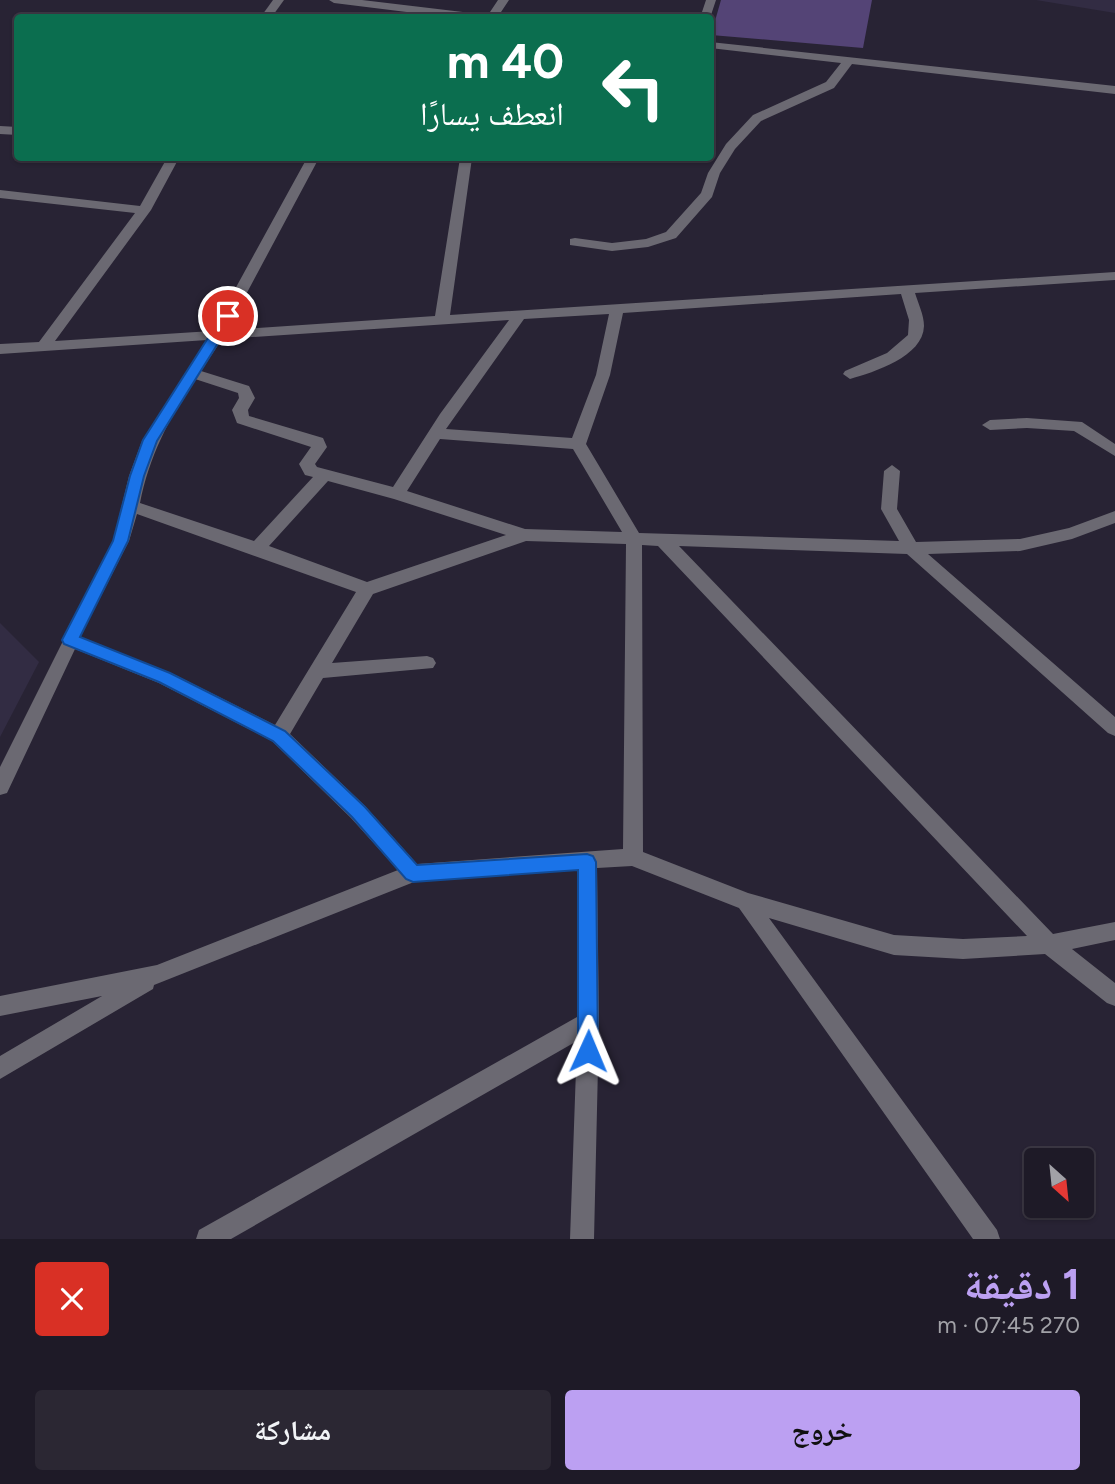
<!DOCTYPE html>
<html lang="ar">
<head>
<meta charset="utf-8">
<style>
  :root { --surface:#1e1a27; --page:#2b2733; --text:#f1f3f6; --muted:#a1a1a7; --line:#3c3844; --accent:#bca0f2 }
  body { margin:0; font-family:Figtree,"Noto Naskh Arabic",sans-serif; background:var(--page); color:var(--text); direction:rtl; height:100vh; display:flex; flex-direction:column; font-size:26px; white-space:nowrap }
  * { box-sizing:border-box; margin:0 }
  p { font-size:23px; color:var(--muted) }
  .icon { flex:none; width:38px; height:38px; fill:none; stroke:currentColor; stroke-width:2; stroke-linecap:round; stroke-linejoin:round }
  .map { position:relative; height:1239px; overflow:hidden; direction:ltr }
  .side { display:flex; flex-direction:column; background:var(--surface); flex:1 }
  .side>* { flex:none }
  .banner { position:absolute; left:14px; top:14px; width:700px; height:147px; border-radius:7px; box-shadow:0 2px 5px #0004,0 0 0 2px var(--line); direction:rtl; background:#0b6e4f; color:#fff; overflow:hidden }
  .needle { width:46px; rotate:153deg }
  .controls { position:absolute; left:1024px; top:1148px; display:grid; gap:14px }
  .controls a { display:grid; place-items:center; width:70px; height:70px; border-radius:7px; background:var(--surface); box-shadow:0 2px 5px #0004,0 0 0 2px var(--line); font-size:35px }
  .pin { position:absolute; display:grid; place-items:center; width:60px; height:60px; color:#fff; margin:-30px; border:4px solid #fff; border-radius:50%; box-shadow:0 2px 7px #0007 }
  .me { position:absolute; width:77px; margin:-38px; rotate:1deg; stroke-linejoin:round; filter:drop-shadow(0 0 5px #0008) }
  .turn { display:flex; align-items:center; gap:24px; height:147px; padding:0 35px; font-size:32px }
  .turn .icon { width:91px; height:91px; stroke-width:2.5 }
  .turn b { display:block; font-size:49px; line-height:60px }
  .round { display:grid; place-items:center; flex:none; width:74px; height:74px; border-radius:7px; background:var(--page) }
  .summary { display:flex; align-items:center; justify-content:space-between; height:119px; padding:0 35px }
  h1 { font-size:42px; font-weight:700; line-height:52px; color:var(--accent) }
  .primary-button { display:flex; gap:14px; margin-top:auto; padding:14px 35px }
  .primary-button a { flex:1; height:80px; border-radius:7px; background:var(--accent); color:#111; font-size:28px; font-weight:700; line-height:80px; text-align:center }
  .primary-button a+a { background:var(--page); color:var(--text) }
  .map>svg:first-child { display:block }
  .built { fill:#322c43 }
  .green { fill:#544476 }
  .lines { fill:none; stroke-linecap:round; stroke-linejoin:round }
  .minor { fill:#6b6972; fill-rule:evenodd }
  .route { fill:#1a73e8; stroke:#114b97; stroke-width:2 }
</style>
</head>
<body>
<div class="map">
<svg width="1115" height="1239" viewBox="0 0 1115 1239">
  <rect width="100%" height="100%" fill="#282334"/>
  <g class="built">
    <path d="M1036 0H1115V13Z"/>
    <path d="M0 623 39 662 0 737Z"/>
  </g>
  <path class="green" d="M721 0H872L863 48 711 35Z"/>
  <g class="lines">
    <g class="minor">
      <path d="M273 0H284L271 18H260Z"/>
      <path d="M329 0H362L488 15 498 0H509L497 18H455L334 3Z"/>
      <path d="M706 0H716L710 18H700Z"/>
      <path d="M710 42 1115 86V94L852 64 834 88 761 121 735 149 720 173 712 197 676 238 648 247 612 251 570 245V239L575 238 612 243 646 239 666 232 701 193 708 173 726 144 753 115 826 82 841 63 710 48Z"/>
      <path d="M0 126 18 127V135L0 134Z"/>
      <path d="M167 158H179L151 210 55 341 212 331 307 158H319L227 330 435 316 460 158H472L450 315 1115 272V280L915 293C918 303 924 315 924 326 923 357 874 372 850 379L843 374 845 371 887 353 908 335 909 320 901 294 623 313 610 375 586 444 639 533 899 541 881 509 884 471 892 465 900 471 897 509 916 542 1020 539 1069 528 1115 511V523L1072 539 1020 551 928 554 1115 717V736L1108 733 907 554 679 546 1053 934 1115 922V940L1072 949 1115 983V1006L1107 1003 1045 954 963 959 894 955 769 918 997 1230 1000 1239H973L739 908 632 866 597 868 599 1023 594 1239H570L577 1041 231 1239H196L199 1230 577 1017V870L414 882 154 985 153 989 0 1079V1056L102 996 0 1016V996L157 965 398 870 351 818 272 741 159 683 75 649 7 793 0 795V767L113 541 129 476 142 441 207 340 0 354V344L39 342 135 213 0 198V190L140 206ZM609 314 596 375 572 438 446 429 524 319ZM509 320 440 414 393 487 317 467 315 464 327 447 323 438 249 416 248 410 255 398 249 386 201 371 222 339ZM195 379 238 393 239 398 232 410 237 423 311 447 299 464 305 475 313 477 254 541 140 503C149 457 169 418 195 379ZM440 439 573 449 622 532 525 529 407 491ZM328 481 394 499 506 535 367 582 269 546ZM137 514 356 592 275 725 171 673 80 637 129 541ZM526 541 626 544 623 849 417 864 365 806 290 734 323 678 433 668 436 663 433 658 427 656 332 663 373 594ZM642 545 658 546 1027 936 963 939 894 935 748 893 643 852Z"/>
      <path d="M1027 418 1082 422 1115 444V456L1074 431 1027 428 990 430 982 425 990 420Z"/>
    </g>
  </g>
  <path class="route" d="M228 312 235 316 157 441 144 476 128 541 80 637 170 673 285 731 365 807 417 865 587 854 593 856 596 862 598 1051 595 1057 588 1060 581 1057 578 1051V870L413 882 406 879 352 817 273 741 159 682 64 644 62 640 113 541 130 476 143 440 222 316Z"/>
</svg>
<div class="controls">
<a><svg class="needle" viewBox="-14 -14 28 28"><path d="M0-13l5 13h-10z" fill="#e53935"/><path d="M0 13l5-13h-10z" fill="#a1a1a7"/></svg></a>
</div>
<div class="pin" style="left:228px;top:316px;background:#d93025"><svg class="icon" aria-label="arrive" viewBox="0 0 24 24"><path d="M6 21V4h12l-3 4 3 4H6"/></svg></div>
<svg class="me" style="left:588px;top:1051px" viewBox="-20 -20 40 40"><path d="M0-17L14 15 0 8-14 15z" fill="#1a73e8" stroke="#fff" stroke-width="4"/></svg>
<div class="banner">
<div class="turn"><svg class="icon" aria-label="left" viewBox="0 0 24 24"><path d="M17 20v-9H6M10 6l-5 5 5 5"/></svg><div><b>40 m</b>انعطف يسارًا</div></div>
</div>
</div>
<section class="side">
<div class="summary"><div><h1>1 دقيقة</h1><p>270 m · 07:45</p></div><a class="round" style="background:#d93025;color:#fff"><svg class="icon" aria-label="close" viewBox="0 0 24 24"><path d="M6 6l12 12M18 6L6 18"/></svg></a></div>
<div class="primary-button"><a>خروج</a><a>مشاركة</a></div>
</section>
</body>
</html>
